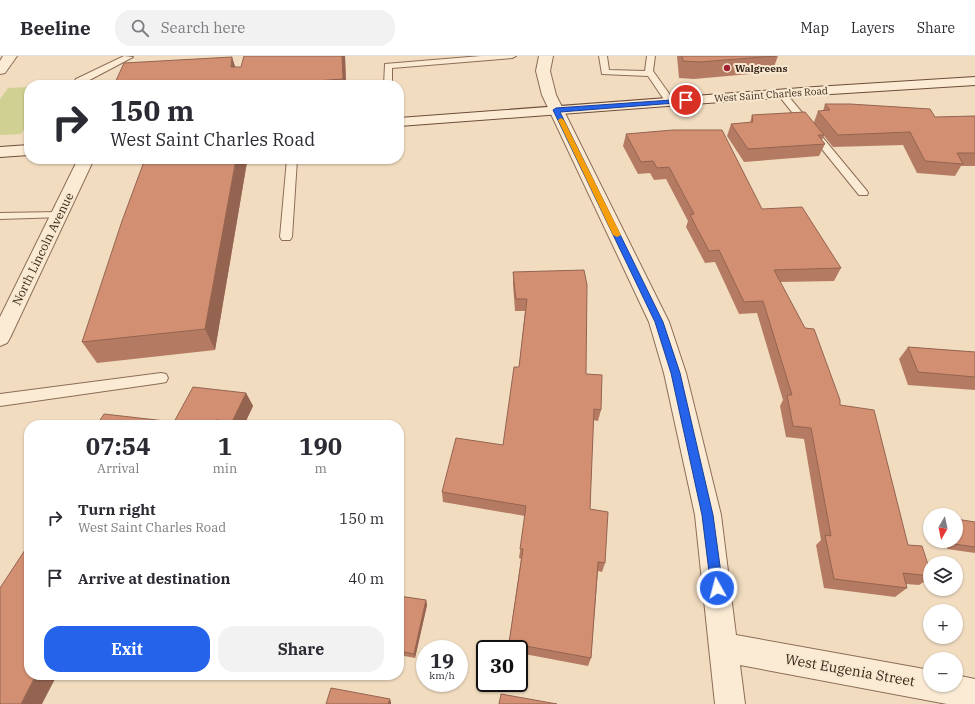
<!DOCTYPE html>
<html lang="en">
<head>
<meta charset="utf-8">
<style>
  :root { --surface:#fff; --page:#f2f2f3; --text:#2b2b33; --muted:#7c7c81; --line:#e1e1e2; --accent:#2563eb }
  body { margin:0; font-family:"IBM Plex Serif",serif; background:var(--page); color:var(--text); height:100vh; display:flex; flex-direction:column; font-size:15px; white-space:nowrap }
  * { box-sizing:border-box; margin:0 }
  p { font-size:13px; color:var(--muted) }
  .icon { flex:none; width:22px; height:22px; fill:none; stroke:currentColor; stroke-width:2; stroke-linecap:round; stroke-linejoin:round }
  .map { position:relative; flex:1; overflow:hidden }
  .sheet { position:absolute; left:24px; top:364px; width:380px; height:260px; display:flex; flex-direction:column; background:var(--surface); border-radius:16px; box-shadow:0 1px 3px #0004 }
  .sheet>* { flex:none }
  .hud { position:absolute; left:24px; top:24px; width:380px; height:84px; border-radius:16px; box-shadow:0 1px 3px #0004; background:#fff; color:var(--text); overflow:hidden }
  .needle { width:26px; rotate:189deg }
  .fabs { position:absolute; left:923px; top:452px; display:grid; gap:8px }
  .fabs a { display:grid; place-items:center; width:40px; height:40px; border-radius:50%; background:var(--surface); box-shadow:0 1px 3px #0004; font-size:20px }
  .speed { position:absolute; left:416px; top:584px; display:flex; gap:8px; font-size:20px; font-weight:700; text-align:center }
  .speed>* { display:grid; place-content:center; width:52px; height:52px; border-radius:50%; background:var(--surface); box-shadow:0 1px 3px #0004; line-height:1 }
  .speed small { font-size:10px; font-weight:400 }
  .speed .limit { border:2px solid #111; border-radius:6px; background:#fff; color:#111 }
  .pin { position:absolute; display:grid; place-items:center; width:34px; height:34px; color:#fff; margin:-17px; border:2px solid #fff; border-radius:50%; box-shadow:0 1px 4px #0007 }
  .me { position:absolute; width:44px; margin:-22px; rotate:353deg; stroke-linejoin:round; filter:drop-shadow(0 0 3px #0008) }
  .turn { display:flex; align-items:center; gap:14px; height:84px; padding:0 20px; font-size:18px }
  .turn .icon { width:52px; height:52px; stroke-width:2.5 }
  .turn b { display:block; font-size:28px; line-height:34px }
  .eta { display:flex; justify-content:space-evenly; align-items:center; height:68px; text-align:center }
  .eta b { font-size:24px; font-weight:800; line-height:28px }
  .primary-button { display:flex; gap:8px; margin-top:auto; padding:8px 20px }
  .primary-button a { flex:1; height:46px; border-radius:16px; background:var(--accent); color:#fff; font-size:16px; font-weight:800; line-height:46px; text-align:center }
  .primary-button a+a { background:var(--page); color:var(--text) }
  ul { padding:0; list-style:none }
  li { display:flex; align-items:center; gap:12px; height:60px; padding:0 20px }
  li div { flex:1 }
  li b { display:block; font-size:15px }
  li em { font-style:normal }
  header { display:flex; align-items:center; gap:24px; box-sizing:border-box; height:56px; padding:0 20px; background:var(--surface); border-bottom:1px solid var(--line) }
  header strong { font-size:19px }
  nav { display:flex; gap:22px; margin-inline-start:auto; font-size:14px }
  .search { width:280px; height:36px; background:var(--page); display:flex; align-items:center; gap:10px; box-sizing:border-box; padding:0 14px; border-radius:16px; color:var(--muted); font-size:15px }
  .map>svg:first-child { display:block }
  .green { fill:#d0d093 }
  .lines { fill:none; stroke-linecap:round; stroke-linejoin:round }
  .service-casing { stroke:#8c6c56; stroke-width:2 }
  .minor-casing { stroke:#8c6c56; stroke-width:2 }
  .secondary-casing { stroke:#6e4d39; stroke-width:2 }
  .service { fill:#fbebd4; fill-rule:evenodd }
  .minor { fill:#fbebd4; fill-rule:evenodd }
  .secondary { fill:#fbebd4; fill-rule:evenodd }
  .wall { fill:#b57b62 }
  .shaded-wall { fill:#946450 }
  .building { fill:#d38f72; stroke:#946450 }
  .route { fill:#2563eb; stroke:#184099 }
  .slow { fill:#f59e0b }
  .poi-dot { fill:#a02132; stroke:#f8e8d0; stroke-width:1.5 }
  .labels { text-anchor:middle; stroke-width:4; stroke-linejoin:round; paint-order:stroke }
  .far-poi-label { font-size:10px; font-weight:bold; fill:#3a271c; stroke:#f8e8d0; text-anchor:start }
  .far-street-label { font-size:10px; fill:#3a271c; stroke:#f8e8d0 }
  .street-label { font-size:12px; fill:#3a271c; stroke:#f8e8d0 }
  .near-street-label { font-size:14px; fill:#3a271c; stroke:#f8e8d0 }
</style>
</head>
<body>
<header>
<strong>Beeline</strong>
<div class="search"><svg class="icon" aria-label="search" viewBox="0 0 24 24"><circle cx="10" cy="10" r="6"/><path d="M15 15l6 6"/></svg>Search here</div>
<nav><a>Map</a><a>Layers</a><a>Share</a></nav>
</header>
<div class="map">
<svg width="975" height="648" viewBox="0 0 975 648">
  <rect width="100%" height="100%" fill="#f1dcc0"/>
  <path class="green" d="M29 31V65L21 78 0 79V43L8 32Z"/>
  <g class="lines">
    <g class="service-casing">
      <g id="service">
        <path d="M124 0 133 1 80 29H72L76 23Z"/>
        <path d="M481 0H516L512 2 392 12V29H384L385 8Z"/>
        <path d="M599 0H607L609 14 645 15 647 0H655L653 15 675 46 670 49 667 48 648 20 602 18Z"/>
        <path d="M782 35 785 36 867 135 868 137 867 139H859L779 40 778 38Z"/>
        <path d="M287 103H297L292 181 290 184H282L280 181Z"/>
        <path d="M59 156 63 157 65 159 63 161 0 163V157Z"/>
        <path d="M161 317 166 318 168 322 166 326 161 327 0 350V338Z"/>
      </g>
    </g>
    <g class="minor-casing">
      <g id="minor">
        <path d="M3 0H17L5 17 0 18V5Z"/>
        <path d="M539 0H553L550 15 556 39 669 266 686 317 721 459 736 579 930 614V629H956V619L975 623V648H947L740 609 745 648H715L695 459 664 317 649 266 542 39 536 15Z"/>
        <path d="M78 103H94L10 282 7 287 0 290V261Z"/>
      </g>
    </g>
    <g class="secondary-casing">
      <g id="secondary">
        <path d="M975 21V29L815 39 399 70V62L815 31Z"/>
        <path d="M29 89V99L0 101V91Z"/>
      </g>
    </g>
    <use href="#service" class="service"/>
    <use href="#minor" class="minor"/>
    <use href="#secondary" class="secondary"/>
  </g>
  <g class="wall">
    <path d="M244 0H345L346 29H114L235 11H241Z"/>
    <path d="M677 0H778L772 16 694 23 679 22Z"/>
    <path d="M825 48 935 61 975 60V110H961L955 120 917 117 903 89 833 91 824 80 822 84 825 88 819 100 744 106 727 80 731 68 750 67 752 59 814 66 818 55H823Z"/>
    <path d="M626 78 762 153 841 212 834 225 780 226 908 489 930 515V522L919 529 906 528 907 532 895 541 824 532 816 489 821 484 804 383 786 381 780 350 783 344 757 257 739 258 715 206 705 207 686 171 688 165 666 123 654 124 650 117 638 118 623 90Z"/>
    <path d="M247 106 215 294 97 307 82 286Z"/>
    <path d="M513 216 586 318 601 354 598 365 593 364 590 453 605 507 602 516 598 515 591 602 588 610 519 597V593H508L521 503 519 502 525 460 443 446 442 436 503 389 519 311 525 255H515L513 229Z"/>
    <path d="M908 291 975 296V334L908 329 899 303Z"/>
    <path d="M246 337 253 350 244 369H97L174 366Z"/>
    <path d="M975 466V497L947 493 945 485H956Z"/>
    <path d="M399 540 426 544 427 549 415 602 399 599Z"/>
  </g>
  <g class="shaded-wall">
    <path d="M342 0H345L346 29H344L343 23Z"/>
    <path d="M232 1 238 19 231 11Z"/>
    <path d="M236 103H246L247 106 215 294 205 273Z"/>
    <path d="M246 337 253 350 244 369H234L232 366Z"/>
    <path d="M216 364 219 369H214Z"/>
    <path d="M426 544 427 549 415 602 414 598Z"/>
    <path d="M36 619H54L53 622 55 623 42 648H21Z"/>
    <path d="M390 643 391 646V648H388Z"/>
  </g>
  <g class="building">
    <path d="M244 0H342L343 23 260 29H114L124 7 232 1 231 11H241Z"/>
    <path d="M682 0H776L699 6 683 5Z"/>
    <path d="M825 48H850L930 53 935 61 975 60V97H957L963 108 925 105 910 76 838 79 818 55 830 54Z"/>
    <path d="M805 56 824 79H818L825 88 748 93 731 68 753 66 752 59Z"/>
    <path d="M673 74H722L762 153 802 151 841 212 774 214 805 272 814 273 840 344V349L874 354 908 489 922 490 930 515V520L903 517 907 532 834 523 825 479 831 480 811 372 793 370 787 339H792L763 245 744 246 719 194 709 195 690 159 694 158 669 111 657 112 653 105 641 106 626 78Z"/>
    <path d="M145 103H236L205 273 82 286 122 165Z"/>
    <path d="M584 214 587 229 586 318 602 319 601 354 594 353 590 453 608 456 605 507 598 506 591 602 509 587 523 493H520L526 450 442 436 456 382 503 389 514 311H519L527 243H516L513 216Z"/>
    <path d="M908 291 975 296V321L918 316Z"/>
    <path d="M193 331 246 337 232 366 216 364 214 369H97L104 358 174 366Z"/>
    <path d="M956 463 975 466V491L954 488 953 485H956Z"/>
    <path d="M29 488V619H36L21 648H0V532Z"/>
    <path d="M399 540 426 544 414 598 399 595Z"/>
    <path d="M331 632 390 643 388 648H326Z"/>
    <path d="M501 638 557 648H499Z"/>
  </g>
  <path class="route" d="M686 43 689 44 688 46 560 56 663 266 680 317 713 459 723 532 721 536 717 538 713 536 711 532 702 459 671 317 655 266 553 54 556 52Z"/>
  <path class="slow" d="M561 62 564 64 621 179 617 181 613 179 558 64Z"/>
  <circle class="poi-dot" cx="727" cy="12" r="4"/>
  <g class="labels">
    <g class="far-poi-label">
      <text x="735" y="16">Walgreens</text>
    </g>
    <g class="far-street-label">
      <text transform="translate(771 38) rotate(-4)" y="4">West Saint Charles Road</text>
    </g>
    <g class="street-label">
      <text transform="translate(43 193) rotate(-64)" y="4">North Lincoln Avenue</text>
    </g>
    <g class="near-street-label">
      <text transform="translate(850 614) rotate(10)" y="5">West Eugenia Street</text>
    </g>
  </g>
</svg>
<div class="fabs">
<a><svg class="needle" viewBox="-14 -14 28 28"><path d="M0-13l5 13h-10z" fill="#e53935"/><path d="M0 13l5-13h-10z" fill="#7c7c81"/></svg></a>
<a><svg class="icon" aria-label="layers" viewBox="0 0 24 24"><path d="M12 4l9 5-9 5-9-5zM3 14l9 5 9-5"/></svg></a>
<a>+</a>
<a>−</a>
</div>
<div class="speed"><div>19<small>km/h</small></div><div class="limit">30</div></div>
<div class="pin" style="left:686px;top:44px;background:#d93025"><svg class="icon" aria-label="arrive" viewBox="0 0 24 24"><path d="M6 21V4h12l-3 4 3 4H6"/></svg></div>
<svg class="me" style="left:717px;top:532px" viewBox="-20 -20 40 40"><circle r="17" fill="#2563eb" stroke="#fff" stroke-width="3"/><path d="M0-11L8 9 0 5-8 9z" fill="#fff"/></svg>
<div class="hud">
<div class="turn"><svg class="icon" aria-label="right" viewBox="0 0 24 24"><path d="M7 20v-9h11M14 6l5 5-5 5"/></svg><div><b>150 m</b>West Saint Charles Road</div></div>
</div>
<section class="sheet">
<div class="eta">
<div><b>07:54</b><p>Arrival</p></div>
<div><b>1</b><p>min</p></div>
<div><b>190</b><p>m</p></div>
</div>
<ul>
<li><svg class="icon" aria-label="right" viewBox="0 0 24 24"><path d="M7 20v-9h11M14 6l5 5-5 5"/></svg><div><b>Turn right</b><p>West Saint Charles Road</p></div><em>150 m</em></li>
<li><svg class="icon" aria-label="arrive" viewBox="0 0 24 24"><path d="M6 21V4h12l-3 4 3 4H6"/></svg><div><b>Arrive at destination</b></div><em>40 m</em></li>
</ul>
<div class="primary-button"><a>Exit</a><a>Share</a></div>
</section>
</div>
</body>
</html>
